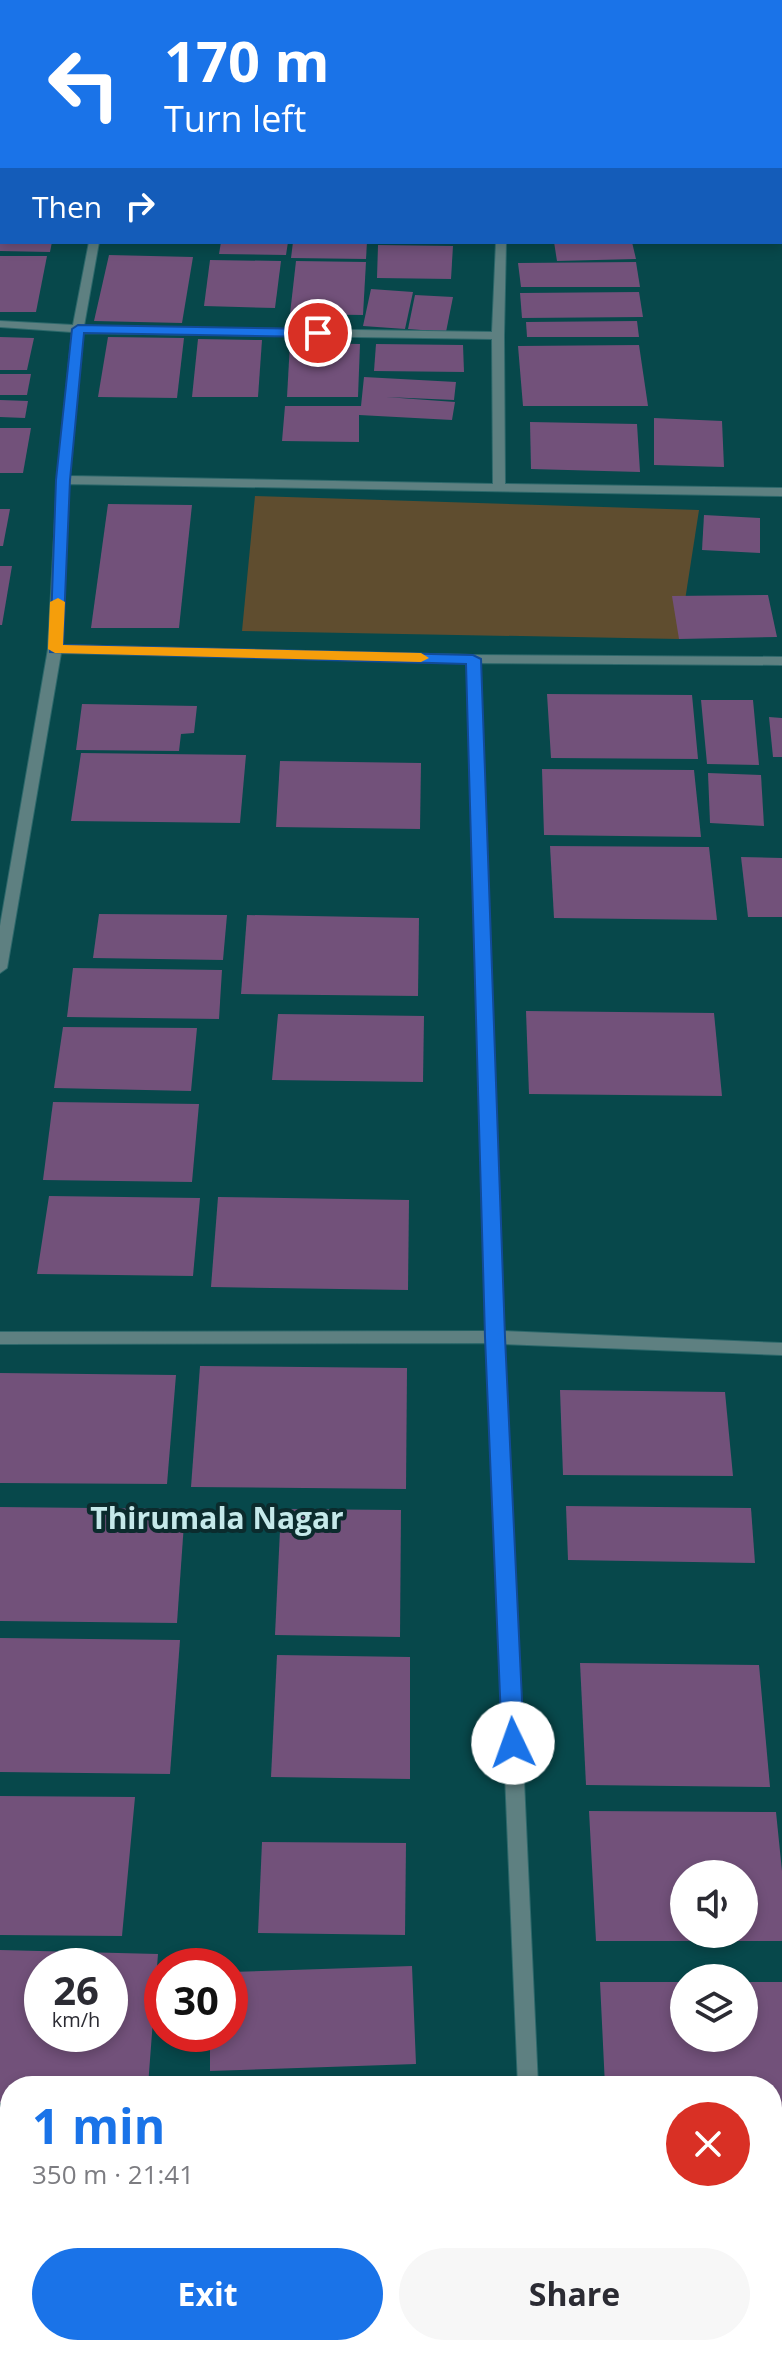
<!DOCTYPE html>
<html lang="en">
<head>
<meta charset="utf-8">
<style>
  :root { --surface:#fff; --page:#f7f7f7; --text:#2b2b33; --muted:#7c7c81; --accent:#1a73e8 }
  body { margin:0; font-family:"Open Sans",sans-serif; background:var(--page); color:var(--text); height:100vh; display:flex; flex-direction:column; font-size:30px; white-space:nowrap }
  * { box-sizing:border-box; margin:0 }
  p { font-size:26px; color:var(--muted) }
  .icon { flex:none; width:44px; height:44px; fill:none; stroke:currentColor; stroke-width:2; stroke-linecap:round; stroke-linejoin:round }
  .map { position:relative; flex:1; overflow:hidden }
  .details { position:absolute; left:0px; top:2076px; width:782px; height:280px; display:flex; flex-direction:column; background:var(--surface); border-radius:32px 32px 0 0; box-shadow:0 4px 12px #0003 }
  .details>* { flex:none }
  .banner { position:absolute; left:0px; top:0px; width:782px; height:244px; box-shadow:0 4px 12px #0003; background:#1a73e8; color:#fff; overflow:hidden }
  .buttons { position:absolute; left:670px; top:1860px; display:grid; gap:16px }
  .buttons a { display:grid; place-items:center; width:88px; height:88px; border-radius:50%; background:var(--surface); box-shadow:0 4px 12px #0003; font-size:40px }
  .speed { position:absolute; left:24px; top:1948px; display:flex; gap:16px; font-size:40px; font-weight:700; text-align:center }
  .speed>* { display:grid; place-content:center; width:104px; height:104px; border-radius:50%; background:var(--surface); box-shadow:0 4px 12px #0003; line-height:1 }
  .speed small { font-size:20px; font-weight:400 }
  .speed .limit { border:12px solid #d22; background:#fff; color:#111 }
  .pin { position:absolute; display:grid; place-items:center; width:68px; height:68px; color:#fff; margin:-34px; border:4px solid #fff; border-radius:50%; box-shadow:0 2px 8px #0007 }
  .me { position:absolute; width:88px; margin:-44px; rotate:357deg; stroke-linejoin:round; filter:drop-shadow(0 0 6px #0008) }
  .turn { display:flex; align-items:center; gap:28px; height:168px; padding:0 32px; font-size:36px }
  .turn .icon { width:104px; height:104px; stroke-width:2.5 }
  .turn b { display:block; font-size:56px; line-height:68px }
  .then { display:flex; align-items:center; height:76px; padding:0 32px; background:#0003; gap:16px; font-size:30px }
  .round { display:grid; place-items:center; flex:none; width:84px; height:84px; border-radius:42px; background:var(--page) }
  .head { display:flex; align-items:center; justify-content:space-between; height:136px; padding:0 32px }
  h1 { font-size:48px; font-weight:700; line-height:60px; color:var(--accent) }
  .action { display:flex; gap:16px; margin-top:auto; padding:16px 32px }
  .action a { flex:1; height:92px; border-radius:48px; background:var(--accent); color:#fff; font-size:32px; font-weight:700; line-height:92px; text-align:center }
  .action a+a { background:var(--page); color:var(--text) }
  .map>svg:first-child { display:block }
  .green { fill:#5f4d2f }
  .building { fill:#72517a; fill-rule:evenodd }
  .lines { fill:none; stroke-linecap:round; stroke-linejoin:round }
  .street-casing { stroke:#2d686b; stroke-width:2 }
  .street { fill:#5e8081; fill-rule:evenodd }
  .route { fill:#1a73e8; stroke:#114b97; stroke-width:2 }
  .slow { fill:#f59e0b }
  .labels { text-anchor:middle; stroke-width:8; stroke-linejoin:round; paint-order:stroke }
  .neighbourhood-label { font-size:30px; font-weight:bold; fill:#c5e9ea; stroke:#0b2b2d }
</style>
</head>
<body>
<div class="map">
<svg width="782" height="2356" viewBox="0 0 782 2356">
  <rect width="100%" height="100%" fill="#07484b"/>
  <path class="green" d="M255 496 699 510 679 639 242 631Z"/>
  <g class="building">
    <path d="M0 242H52L50 252 0 251Z"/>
    <path d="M221 242H288L286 255 219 254Z"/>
    <path d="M293 242H367L366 259 291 258Z"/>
    <path d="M554 242H632L636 259 557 261Z"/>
    <path d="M378 245 453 246 451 279 377 278Z"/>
    <path d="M109 255 193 257 182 323 94 321Z"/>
    <path d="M0 256H47L36 312H0Z"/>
    <path d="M210 260 281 261 275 308 204 306Z"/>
    <path d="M296 261 366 262 363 315 290 314Z"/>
    <path d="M636 262 640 287H521L518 263Z"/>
    <path d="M371 289 413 292 405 329 363 326Z"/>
    <path d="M639 292 643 317 522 318 520 293Z"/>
    <path d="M415 295 453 297 446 332 408 329Z"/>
    <path d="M637 321 639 337H527L526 322Z"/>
    <path d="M0 337 34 338 27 370H0Z"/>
    <path d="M108 337 184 338 177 398 98 397Z"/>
    <path d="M198 339 262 340 258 397H192Z"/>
    <path d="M290 343 360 344 358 397H287Z"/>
    <path d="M376 344 463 345 464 372 374 371Z"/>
    <path d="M639 345 648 406H523L518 346Z"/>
    <path d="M0 374H31L27 395H0Z"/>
    <path d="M364 377 456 382 454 400 386 397 455 402 452 420 359 415V442L282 441 285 406H361Z"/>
    <path d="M0 400 28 401 25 418 0 417Z"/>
    <path d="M654 418 722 421 724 467 654 465Z"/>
    <path d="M530 422 637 424 640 472 531 469Z"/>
    <path d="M0 428H31L23 473H0Z"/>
    <path d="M108 504 192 505 179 628H91Z"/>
    <path d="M0 509H10L3 546H0Z"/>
    <path d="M704 515 760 518V553L702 550Z"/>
    <path d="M0 566H12L2 625H0Z"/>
    <path d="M768 595 777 637 679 639 672 596Z"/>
    <path d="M547 694 692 695 698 759 551 758Z"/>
    <path d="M701 700H753L759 765 707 764Z"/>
    <path d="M82 704 197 706 194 733 181 734 179 751 76 750Z"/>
    <path d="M769 717 782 718V757H773Z"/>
    <path d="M81 753 246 755 240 823 71 821Z"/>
    <path d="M280 761 421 763 420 829 276 827Z"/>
    <path d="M542 769 694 770 701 837 544 835Z"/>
    <path d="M708 773 761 775 764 826 710 823Z"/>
    <path d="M550 846 709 847 717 920 554 918Z"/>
    <path d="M741 857 782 858V917H748Z"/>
    <path d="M99 914 227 915 223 960 93 958Z"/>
    <path d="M247 915 419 918 418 996 241 994Z"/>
    <path d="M73 968 222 970 219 1019 67 1017Z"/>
    <path d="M526 1011 714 1013 722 1096 529 1094Z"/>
    <path d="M278 1014 424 1016 423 1082 272 1080Z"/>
    <path d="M63 1027 197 1028 191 1091 54 1088Z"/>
    <path d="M53 1102 199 1104 192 1182 43 1180Z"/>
    <path d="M49 1196 200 1198 193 1276 37 1274Z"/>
    <path d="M218 1197 409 1200 408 1290 211 1287Z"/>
    <path d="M200 1366 407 1368 406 1489 191 1487Z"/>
    <path d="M0 1373 176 1375 167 1484 0 1483Z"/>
    <path d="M560 1390 725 1392 733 1476 563 1475Z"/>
    <path d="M566 1506 751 1508 755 1563 568 1560Z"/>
    <path d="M0 1507 185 1509 177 1623 0 1621Z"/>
    <path d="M281 1509 401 1510 400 1637 275 1635Z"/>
    <path d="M0 1638 180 1640 170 1774 0 1772Z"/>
    <path d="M277 1655 410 1657V1779L271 1777Z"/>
    <path d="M580 1663 759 1665 770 1787 586 1785Z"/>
    <path d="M0 1796 135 1797 122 1936 0 1935Z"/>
    <path d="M589 1811 776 1812 782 1871V1941H596ZM684 1874H744V1934H684Z"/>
    <path d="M262 1842 406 1843 405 1935 258 1933Z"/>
    <path d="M0 1950 158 1954 148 2086H10V2104L0 2103ZM42 1966H110V2034H42Z"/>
    <path d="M412 1966 416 2064 210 2071V2034H230V1972Z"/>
    <path d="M600 1982H684V2038H744V1982H782V2120H772V2086H605Z"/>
    <path d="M0 2149H10V2346H158V2356H0Z"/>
    <rect x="772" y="2158" width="10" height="111"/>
  </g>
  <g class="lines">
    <g class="street-casing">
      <g id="street">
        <path d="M125 0H135L124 2Z"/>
        <path d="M89 242H99L84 326 492 332 496 242H506L504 336 505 484 782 488V496L69 484 62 645 473 655 782 657V665L480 663 503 1331 782 1343V1355L504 1344 538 2086H518L487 1343 0 1344V1332L486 1331 467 663 61 653 7 968 0 973V926L48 649 57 480 72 332 0 327V321L73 325ZM83 333 492 339 493 484 69 476Z"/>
        <rect x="529" y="2346" width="22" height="10"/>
      </g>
    </g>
    <use href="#street" class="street"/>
  </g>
  <path class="route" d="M78 325 318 329 324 333 318 337 84 333 70 480 63 645 473 655 481 659 505 1337 524 1743 521 1749 513 1752 505 1749 502 1743 485 1337 466 664 50 652 56 480 72 329Z"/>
  <path class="slow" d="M58 598 65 602 63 645 421 653 429 658 421 662 55 653 48 649 50 602Z"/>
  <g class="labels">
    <g class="neighbourhood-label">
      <text x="217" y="1529">Thirumala Nagar</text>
    </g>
  </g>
</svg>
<div class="buttons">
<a><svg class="icon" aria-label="sound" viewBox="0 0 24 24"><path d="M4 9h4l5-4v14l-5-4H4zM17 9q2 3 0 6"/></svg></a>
<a><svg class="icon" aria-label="layers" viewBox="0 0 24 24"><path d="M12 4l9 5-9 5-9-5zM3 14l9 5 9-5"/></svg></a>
</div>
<div class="speed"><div>26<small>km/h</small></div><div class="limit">30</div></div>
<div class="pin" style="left:318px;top:333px;background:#d93025"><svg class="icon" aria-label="arrive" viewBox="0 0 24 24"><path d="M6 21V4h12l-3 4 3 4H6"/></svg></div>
<svg class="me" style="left:513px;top:1743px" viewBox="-20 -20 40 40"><circle r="19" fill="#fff"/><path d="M0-13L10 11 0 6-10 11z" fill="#1a73e8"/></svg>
<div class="banner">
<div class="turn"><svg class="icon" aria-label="left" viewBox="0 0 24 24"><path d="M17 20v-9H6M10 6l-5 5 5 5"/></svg><div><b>170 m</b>Turn left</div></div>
<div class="then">Then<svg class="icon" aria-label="right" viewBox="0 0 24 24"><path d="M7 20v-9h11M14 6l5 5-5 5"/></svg></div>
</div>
<section class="details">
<div class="head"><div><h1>1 min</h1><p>350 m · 21:41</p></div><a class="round" style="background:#d93025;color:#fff"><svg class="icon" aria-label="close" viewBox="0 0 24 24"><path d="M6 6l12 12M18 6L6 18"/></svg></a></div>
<div class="action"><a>Exit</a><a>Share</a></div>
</section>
</div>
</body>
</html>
